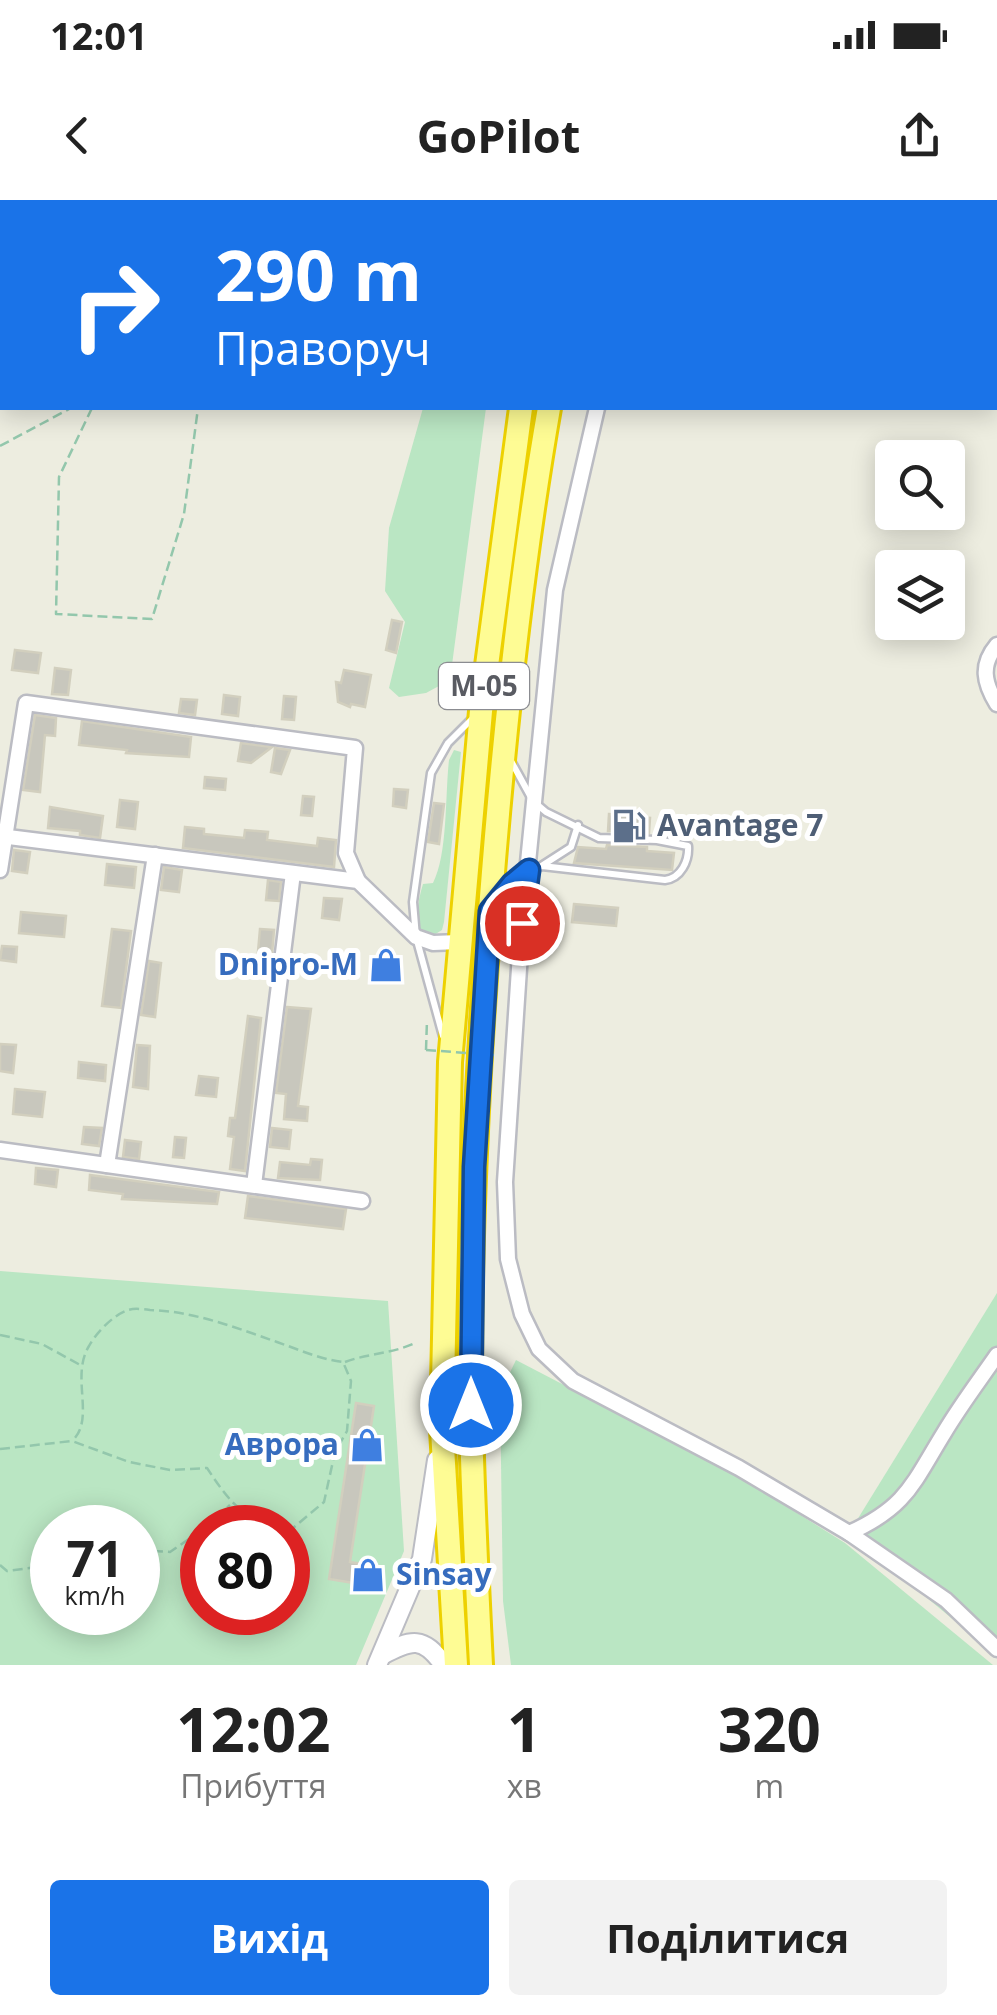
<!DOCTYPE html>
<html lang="uk">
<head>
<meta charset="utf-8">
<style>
  :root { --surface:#fff; --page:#f2f2f2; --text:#222; --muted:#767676; --accent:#1a73e8 }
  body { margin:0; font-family:"Open Sans",sans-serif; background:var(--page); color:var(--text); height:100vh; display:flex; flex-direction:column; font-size:38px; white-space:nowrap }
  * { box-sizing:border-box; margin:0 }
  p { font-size:32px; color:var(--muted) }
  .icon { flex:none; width:55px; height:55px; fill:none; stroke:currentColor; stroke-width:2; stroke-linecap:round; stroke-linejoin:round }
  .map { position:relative; height:1465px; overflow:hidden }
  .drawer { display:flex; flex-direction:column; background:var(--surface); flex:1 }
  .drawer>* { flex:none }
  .top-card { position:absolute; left:0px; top:0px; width:998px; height:210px; box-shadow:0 5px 25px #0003; background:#1a73e8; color:#fff; overflow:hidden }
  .controls { position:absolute; left:875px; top:240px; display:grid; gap:20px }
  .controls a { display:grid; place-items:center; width:90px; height:90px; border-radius:10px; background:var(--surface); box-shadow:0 5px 25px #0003; font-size:50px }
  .speed { position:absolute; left:30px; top:1305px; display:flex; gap:20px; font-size:50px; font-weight:700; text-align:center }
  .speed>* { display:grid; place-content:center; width:130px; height:130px; border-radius:50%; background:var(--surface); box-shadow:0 5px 25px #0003; line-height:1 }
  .speed small { font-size:25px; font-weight:400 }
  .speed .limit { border:15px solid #d22; background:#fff; color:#111 }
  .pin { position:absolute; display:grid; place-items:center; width:85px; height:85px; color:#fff; margin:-42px; border:5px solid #fff; border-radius:50%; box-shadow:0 2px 10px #0007 }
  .me { position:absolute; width:110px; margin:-55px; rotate:0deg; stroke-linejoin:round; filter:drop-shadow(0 0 8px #0008) }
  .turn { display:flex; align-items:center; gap:35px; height:210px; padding:0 50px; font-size:45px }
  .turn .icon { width:130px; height:130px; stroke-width:2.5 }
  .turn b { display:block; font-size:70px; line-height:85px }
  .eta { display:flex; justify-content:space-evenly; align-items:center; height:170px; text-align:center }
  .eta b { font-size:60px; font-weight:700; line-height:70px }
  .action { display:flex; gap:20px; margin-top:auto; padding:20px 50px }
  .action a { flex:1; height:115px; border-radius:10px; background:var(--accent); color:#fff; font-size:40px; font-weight:700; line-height:115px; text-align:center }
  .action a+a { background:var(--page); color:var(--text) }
  .status { display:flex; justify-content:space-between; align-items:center; height:70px; padding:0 50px; background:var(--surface); direction:ltr }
  .status svg { height:28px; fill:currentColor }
  header { display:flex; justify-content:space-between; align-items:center; height:130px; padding:0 50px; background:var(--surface); font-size:45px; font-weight:700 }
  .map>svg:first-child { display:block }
  .green { fill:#bae6c3; fill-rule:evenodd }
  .building { fill:#c8c7bd; stroke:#d2cfbe; stroke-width:2.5 }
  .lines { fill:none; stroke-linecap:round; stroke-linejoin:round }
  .service-casing { stroke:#bbbcc3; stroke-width:11 }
  .minor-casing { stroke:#bbbcc3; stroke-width:19 }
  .tertiary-casing { stroke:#bbbcc3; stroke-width:22 }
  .trunk-casing { stroke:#edd100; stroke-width:28 }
  .path { stroke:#93c7ac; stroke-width:2.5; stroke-dasharray:10 5; stroke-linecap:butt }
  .service { stroke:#fff; stroke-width:6 }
  .minor { stroke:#fff; stroke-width:14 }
  .tertiary { stroke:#fff; stroke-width:18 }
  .trunk { stroke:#fefc94; stroke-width:22 }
  .path-bridge { stroke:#93c7ac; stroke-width:2.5; stroke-dasharray:10 5; stroke-linecap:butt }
  .route-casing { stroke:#114b97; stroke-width:25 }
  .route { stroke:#1a73e8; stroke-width:18 }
  .labels { text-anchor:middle; stroke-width:10; stroke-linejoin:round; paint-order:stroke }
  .shield { fill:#fff; stroke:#8b8c91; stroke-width:2.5 }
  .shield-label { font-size:28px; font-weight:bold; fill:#595b62 }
  .service-label { font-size:30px; font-weight:bold; fill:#4e5e75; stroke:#fff; text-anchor:start }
  .shop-label { font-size:30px; font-weight:bold; fill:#366cbe; stroke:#fff; text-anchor:end }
</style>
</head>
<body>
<div class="status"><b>12:01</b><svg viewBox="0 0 49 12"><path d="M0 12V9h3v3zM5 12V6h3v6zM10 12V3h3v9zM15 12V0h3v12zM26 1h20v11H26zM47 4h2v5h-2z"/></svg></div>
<header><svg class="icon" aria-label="back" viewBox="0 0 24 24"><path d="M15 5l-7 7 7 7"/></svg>GoPilot<svg class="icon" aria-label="share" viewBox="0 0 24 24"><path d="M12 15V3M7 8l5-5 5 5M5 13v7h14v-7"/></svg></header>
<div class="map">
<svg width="997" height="1465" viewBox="0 0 997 1465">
  <rect width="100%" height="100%" fill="#edede0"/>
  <g class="green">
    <path d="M423 208H486L450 480 426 493 399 497 389 488 405 422 385 391 389 328Z"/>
    <path d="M454 550 461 552 444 722 442 730 429 738 422 735C414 719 418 701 423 684L433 683C448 654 445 594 449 560Z"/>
    <path d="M0 1071 388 1101 404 1351 356 1465H0ZM52 1328H138V1412H52ZM202 1328H288V1412H202Z"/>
    <path d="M997 1093V1456L849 1333Z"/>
    <path d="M516 1160 735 1274 845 1343 993 1465H511L503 1401 500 1193Z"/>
  </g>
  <g class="building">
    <path d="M392 420 402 422 396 453 386 450Z"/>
    <path d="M15 450 41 453 38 473 12 470Z"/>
    <path d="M55 468 71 470 68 495 52 494Z"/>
    <path d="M344 470 371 475 365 507 351 504 350 507 338 502 336 482 341 483Z"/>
    <path d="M224 495 240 497 238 516 222 514Z"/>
    <path d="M284 496 296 497 294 520 282 519Z"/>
    <path d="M181 499 197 500 195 515 179 513Z"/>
    <path d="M35 515 56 518 55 536 45 535 40 592 23 590Z"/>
    <path d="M82 521 191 537 189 557 126 553 127 550 79 545Z"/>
    <path d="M241 543 272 547 251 563 238 561Z"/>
    <path d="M275 548 290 550 281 574 271 572Z"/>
    <path d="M205 577 226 579 225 590 204 588Z"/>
    <path d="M394 589 408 590 406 608 393 606Z"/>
    <path d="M303 596 314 597 312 616 301 615Z"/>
    <path d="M120 600 138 602 135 629 117 627Z"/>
    <path d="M434 603 444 604 439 644 428 642Z"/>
    <path d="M50 607 103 616 100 638 80 635V631L48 628Z"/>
    <path d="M609 614 650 618 649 633 608 631Z"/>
    <path d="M185 627 204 629V634L244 638 245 630 268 632 267 640 317 646 318 638 336 640 334 667 183 648Z"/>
    <path d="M607 645 647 647V651L674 653 672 670 574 663 578 647 606 649Z"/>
    <path d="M14 650 30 652 27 673 12 671Z"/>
    <path d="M107 664 136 667 134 688 105 685Z"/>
    <path d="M164 667 182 670 179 692 161 690Z"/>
    <path d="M268 680 281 682 279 701 266 700Z"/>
    <path d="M324 698 342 699 339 720 322 718Z"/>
    <path d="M574 704 618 708 616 726 572 722Z"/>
    <path d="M21 712 66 716 64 737 19 733Z"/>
    <path d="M112 729 131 731 121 808 102 806Z"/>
    <path d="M260 729 274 730 272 754 258 752Z"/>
    <path d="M2 746 17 747 16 762 0 760Z"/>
    <path d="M149 761 161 763 155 817 141 815Z"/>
    <path d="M287 807 311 809 298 906 308 907 307 921 284 919 286 894 276 893Z"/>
    <path d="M248 816 261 818 245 971 230 969 234 937 228 936 230 918H235Z"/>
    <path d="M0 844 16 845 13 873 0 871Z"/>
    <path d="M137 845 150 846 148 889 133 887Z"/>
    <path d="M79 862 106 865 105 881 78 878Z"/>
    <path d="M199 876 218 878 216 897 196 895Z"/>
    <path d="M15 889 45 892 42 917 13 914Z"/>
    <path d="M84 927 102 928 99 946 82 944Z"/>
    <path d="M272 928 291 930 289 949 270 947Z"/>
    <path d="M175 937 186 938 184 958 173 957Z"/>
    <path d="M125 940 141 942 139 959 123 957Z"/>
    <path d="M311 959 322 960 320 980 278 978 280 962 310 965Z"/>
    <path d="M36 968 58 970 56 987 35 984Z"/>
    <path d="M90 975 219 992 217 1004 122 999 123 994 89 990Z"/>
    <path d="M248 996 346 1009 343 1029 245 1018Z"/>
    <path d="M356 1203 374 1206 350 1362 381 1367 378 1387 329 1379Z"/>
  </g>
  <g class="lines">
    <g class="service-casing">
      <g id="service">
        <path d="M543 665 571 647 578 625"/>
        <path d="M499 700 529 671 542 666 665 680C681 678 689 661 688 646L657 640 599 638 546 612 533 601 511 561"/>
        <path d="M443 836 416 737 413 702 431 573 448 543 473 518"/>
      </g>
    </g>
    <g class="minor-casing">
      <g id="minor">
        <path d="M649 2 650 0"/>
        <path d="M597 208 555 390 522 723 505 982 508 1059 522 1114 539 1149 573 1181 739 1268 849 1333 946 1400 997 1449"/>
        <path d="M997 445C980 465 984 483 997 504"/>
        <path d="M0 636 358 681 416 737 433 743 459 742"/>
        <path d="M0 670 26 503 355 548 346 653 358 681"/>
        <path d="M0 950 362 1001"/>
        <path d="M107 965 155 655"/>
        <path d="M254 985 293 673"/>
        <path d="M849 1333C907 1307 913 1283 944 1233 960 1206 979 1181 997 1155"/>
      </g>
    </g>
    <g class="tertiary-casing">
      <g id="tertiary">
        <path d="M382 1455C412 1439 423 1436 444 1465"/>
        <path d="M377 1465 422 1359 437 1260"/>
      </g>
    </g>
    <g class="trunk-casing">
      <g id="trunk">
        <path d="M561 2 562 0"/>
        <path d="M588 2 589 0"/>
        <path d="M456 1465 442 1230 450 862 481 511 521 208"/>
        <path d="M481 1465C476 1367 471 1269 470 1171 470 1017 478 863 490 710 503 541 520 374 549 208"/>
      </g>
    </g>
    <g class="path">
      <path d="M425 2 426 0"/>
      <path d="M502 2 506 0"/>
      <path d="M0 84H2"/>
      <path d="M92 208 59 277 56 414 152 419 184 314 198 208"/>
      <path d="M0 246 71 208"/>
      <path d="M426 850 427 820"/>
      <path d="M0 1135 42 1144 82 1166"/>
      <path d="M345 1162C369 1153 393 1154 417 1142"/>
      <path d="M0 1249 72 1241 129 1262 170 1270 207 1268C233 1307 244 1321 293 1328L324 1302 335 1252 347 1231 351 1181 343 1162C319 1159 300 1150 277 1142 237 1128 193 1111 150 1110 143 1109 134 1108 128 1110 113 1115 96 1133 89 1146 70 1177 96 1219 72 1241"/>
      <path d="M205 1328 230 1305"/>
      <path d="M138 1350 170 1352 202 1330"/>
      <path d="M0 1365 7 1371 52 1365"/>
    </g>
    <use href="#service" class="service"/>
    <use href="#minor" class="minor"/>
    <use href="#tertiary" class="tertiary"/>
    <use href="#trunk" class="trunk"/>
    <path class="path-bridge" d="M426 850 494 855"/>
  </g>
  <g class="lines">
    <g class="route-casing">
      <path id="route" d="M471 1205 474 967 490 711 512 684 529 670 522 723"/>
    </g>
    <use href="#route" class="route"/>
  </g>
  <defs>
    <g id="fuel-bare" transform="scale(2.7)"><path d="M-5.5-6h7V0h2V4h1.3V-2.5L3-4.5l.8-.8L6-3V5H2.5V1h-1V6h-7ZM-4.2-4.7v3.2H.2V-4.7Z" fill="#5c6f8a" stroke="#fff" stroke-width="2.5" paint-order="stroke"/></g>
    <g id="shop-bare" transform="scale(2.7)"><path d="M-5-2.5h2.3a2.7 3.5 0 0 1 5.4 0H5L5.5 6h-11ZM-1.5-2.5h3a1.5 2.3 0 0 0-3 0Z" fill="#3f7fe0" stroke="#fff" stroke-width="2.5" paint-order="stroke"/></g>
  </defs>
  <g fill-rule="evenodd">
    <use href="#fuel-bare" x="629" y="626"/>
    <use href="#shop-bare" x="386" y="765"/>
    <use href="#shop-bare" x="367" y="1245"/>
    <use href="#shop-bare" x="368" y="1375"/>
  </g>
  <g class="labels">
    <rect class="shield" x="439" y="463" width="90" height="46" rx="8"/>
    <g class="shield-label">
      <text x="484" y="496">М-05</text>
    </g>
    <g class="service-label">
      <text x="657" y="636">Avantage 7</text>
    </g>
    <g class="shop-label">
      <text x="358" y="775">Dnipro-M</text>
      <text x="339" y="1255">Аврора</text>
      <text x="396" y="1385" text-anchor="start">Sinsay</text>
    </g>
  </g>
</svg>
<div class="controls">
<a><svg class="icon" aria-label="search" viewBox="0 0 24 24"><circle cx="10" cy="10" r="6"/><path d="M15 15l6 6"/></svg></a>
<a><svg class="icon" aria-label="layers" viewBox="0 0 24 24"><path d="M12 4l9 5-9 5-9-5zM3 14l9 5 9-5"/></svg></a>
</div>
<div class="speed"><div>71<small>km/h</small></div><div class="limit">80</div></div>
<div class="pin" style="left:522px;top:723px;background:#d93025"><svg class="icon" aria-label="arrive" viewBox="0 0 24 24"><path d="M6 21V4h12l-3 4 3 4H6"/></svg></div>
<svg class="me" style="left:471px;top:1205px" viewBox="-20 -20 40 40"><circle r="17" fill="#1a73e8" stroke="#fff" stroke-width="3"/><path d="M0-11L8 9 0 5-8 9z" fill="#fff"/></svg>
<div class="top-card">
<div class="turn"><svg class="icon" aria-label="right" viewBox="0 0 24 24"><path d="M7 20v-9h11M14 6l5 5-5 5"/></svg><div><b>290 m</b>Праворуч</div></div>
</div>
</div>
<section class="drawer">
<div class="eta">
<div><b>12:02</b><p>Прибуття</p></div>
<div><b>1</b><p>хв</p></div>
<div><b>320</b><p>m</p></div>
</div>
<div class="action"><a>Вихід</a><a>Поділитися</a></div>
</section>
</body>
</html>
